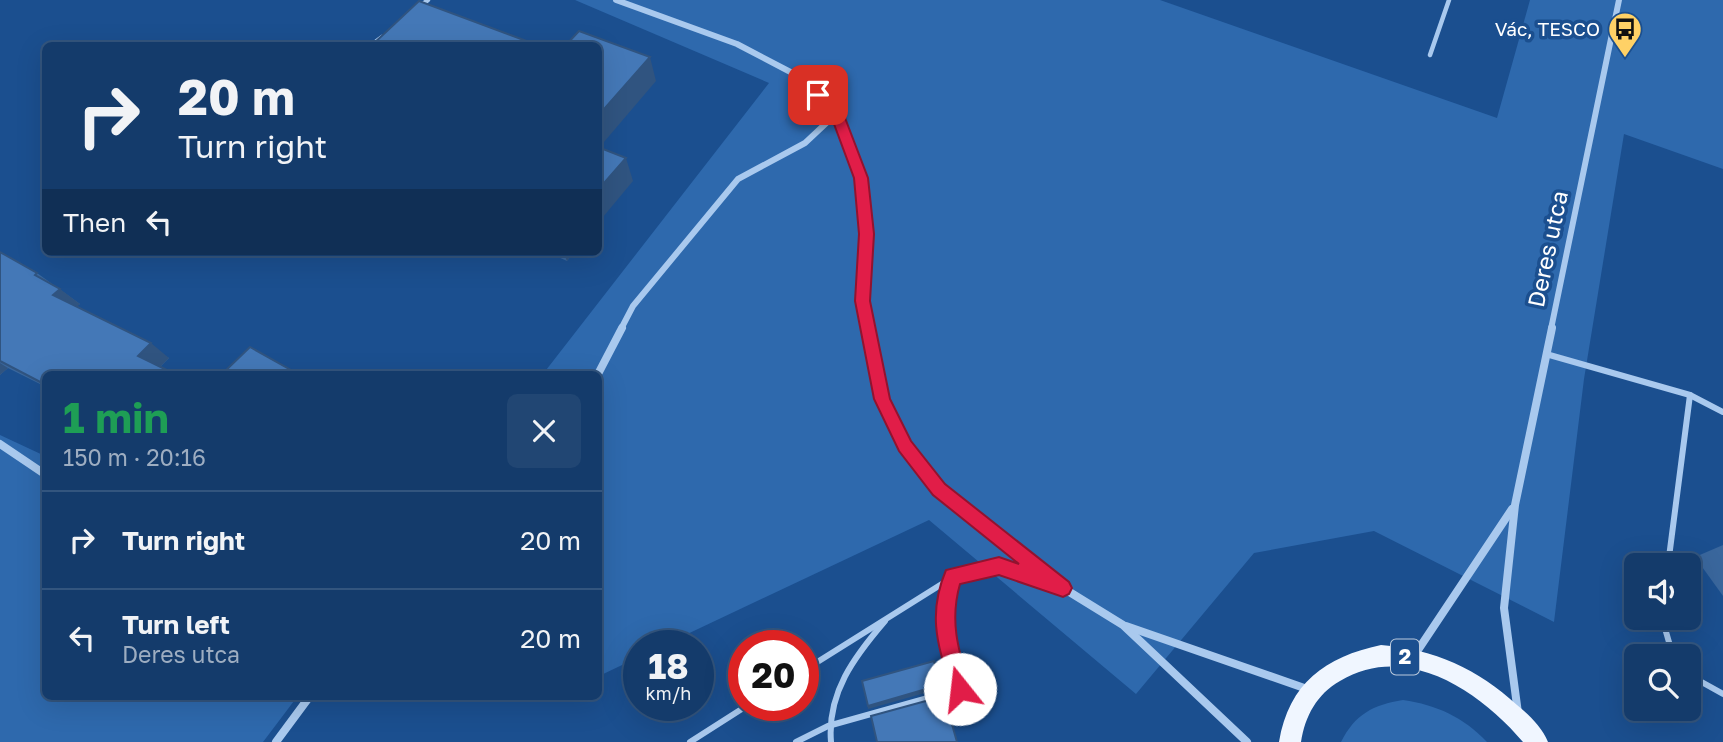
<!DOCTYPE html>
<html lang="en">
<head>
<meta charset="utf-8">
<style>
  :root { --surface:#143b6b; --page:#214673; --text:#f1f3f6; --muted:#9dadc1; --line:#33557e }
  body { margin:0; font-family:"Golos Text",sans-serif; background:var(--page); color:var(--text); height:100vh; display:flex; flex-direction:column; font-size:26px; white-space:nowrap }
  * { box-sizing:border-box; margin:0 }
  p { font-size:23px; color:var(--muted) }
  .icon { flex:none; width:38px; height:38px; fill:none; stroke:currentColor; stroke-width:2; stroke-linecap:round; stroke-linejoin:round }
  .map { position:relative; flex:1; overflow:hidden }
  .sheet { position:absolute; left:42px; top:371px; width:560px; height:329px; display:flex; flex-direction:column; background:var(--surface); border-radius:10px; box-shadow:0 7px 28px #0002,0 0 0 2px var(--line) }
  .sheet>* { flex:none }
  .top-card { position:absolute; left:42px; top:42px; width:560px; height:214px; border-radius:10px; box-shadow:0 7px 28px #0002,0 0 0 2px var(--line); background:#143b6b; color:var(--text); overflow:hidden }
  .tools { position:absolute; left:1624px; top:553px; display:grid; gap:14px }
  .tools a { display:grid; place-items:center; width:77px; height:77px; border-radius:10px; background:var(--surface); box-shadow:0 7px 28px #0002,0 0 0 2px var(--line); font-size:35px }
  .speed { position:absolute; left:623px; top:630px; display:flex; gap:14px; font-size:35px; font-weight:700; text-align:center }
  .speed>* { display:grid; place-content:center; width:91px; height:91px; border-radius:50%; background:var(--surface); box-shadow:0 7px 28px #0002,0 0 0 2px var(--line); line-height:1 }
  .speed small { font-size:18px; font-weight:400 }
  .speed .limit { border:10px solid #d22; background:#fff; color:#111 }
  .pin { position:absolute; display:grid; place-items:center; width:60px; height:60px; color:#fff; margin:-30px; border-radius:14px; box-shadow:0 4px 10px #0006 }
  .me { position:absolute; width:77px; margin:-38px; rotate:344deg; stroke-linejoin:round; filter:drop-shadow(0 0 5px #0008) }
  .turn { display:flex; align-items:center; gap:24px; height:147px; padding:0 21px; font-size:32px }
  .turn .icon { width:91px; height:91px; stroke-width:2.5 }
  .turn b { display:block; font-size:49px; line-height:60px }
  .then { display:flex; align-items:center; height:66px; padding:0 21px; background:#0003; gap:14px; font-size:26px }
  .round { display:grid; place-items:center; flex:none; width:74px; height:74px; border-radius:10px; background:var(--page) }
  .headline { display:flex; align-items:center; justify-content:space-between; height:119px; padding:0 21px }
  h1 { font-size:42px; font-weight:700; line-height:52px; color:#1e9e55 }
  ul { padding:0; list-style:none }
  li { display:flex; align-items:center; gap:21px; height:98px; padding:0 21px; border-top:2px solid var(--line) }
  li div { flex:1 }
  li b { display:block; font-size:26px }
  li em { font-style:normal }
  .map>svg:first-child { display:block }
  .green { fill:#2e69ad }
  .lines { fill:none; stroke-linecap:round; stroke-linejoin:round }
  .service-far1 { stroke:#a9c9ee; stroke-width:4.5 }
  .service { stroke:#a9c9ee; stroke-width:6 }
  .minor-far1 { stroke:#a9c9ee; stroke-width:6 }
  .minor { stroke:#a9c9ee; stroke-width:8 }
  .primary { fill:#f0f6ff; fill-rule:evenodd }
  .wall { fill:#3a679d }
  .shaded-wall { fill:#305480 }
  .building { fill:#4478b7; stroke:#305480; stroke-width:2 }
  .route { fill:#e11d48; stroke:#92132f; stroke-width:2 }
  .labels { text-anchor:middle; stroke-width:7; stroke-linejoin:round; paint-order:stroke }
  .far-poi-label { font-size:19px; fill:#fff; stroke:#1b4f8f; text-anchor:end }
  .shield { fill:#1b4f8f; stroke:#bbcadd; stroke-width:2 }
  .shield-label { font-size:21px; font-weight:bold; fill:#fff }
  .street-label { font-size:23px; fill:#fff; stroke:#1b4f8f }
</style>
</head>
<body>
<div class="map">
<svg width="1723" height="742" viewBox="0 0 1723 742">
  <rect width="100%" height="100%" fill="#1b4f8f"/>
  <g class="green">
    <path d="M575 0H1160L1497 118 1530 0H1723V169L1624 134 1584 379 1554 622 1374 531 1254 553 1136 694 929 520 662 646H639V657L599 676 598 374H543L769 83Z"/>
    <path d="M0 435 45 456 46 696 297 697 263 742H0Z"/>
    <path d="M1403 700C1437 705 1463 717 1487 742H1341C1355 714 1373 705 1403 700Z"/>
  </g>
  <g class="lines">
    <g class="service-far1">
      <path d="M419 7 428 0"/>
      <path d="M370 46 382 37"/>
      <path d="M1430 55 1449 0"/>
    </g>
    <g class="service">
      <path d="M1546 354 1690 395 1723 412"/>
      <path d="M1668 565 1690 395"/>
      <path d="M1662 618 1673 656"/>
      <path d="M803 671 953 577 999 566 1056 585"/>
      <path d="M1689 675 1723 694"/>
      <path d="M690 742 748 705"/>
      <path d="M796 742 828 726 960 689C949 650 943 617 953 577"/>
      <path d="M831 742C827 693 854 657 885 621"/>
    </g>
    <g class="minor-far1">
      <path d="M616 0 737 44 800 77 837 113 861 178 866 234 863 301 867 329"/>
      <path d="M621 329 633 306 738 179 805 143 837 113"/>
      <path d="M1551 329 1619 0"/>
    </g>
    <g class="minor">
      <path d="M867 328 882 399 905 446 939 490 1063 588 1123 625 1247 742"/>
      <path d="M598 374 622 328"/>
      <path d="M0 444 46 475"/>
      <path d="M1126 626 1310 690"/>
      <path d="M1414 656 1512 509"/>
      <path d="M1518 713 1504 608 1515 505 1552 328"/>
      <path d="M276 742 310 696"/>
    </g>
    <path class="primary" d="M1381 645C1434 649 1478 669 1517 705 1529 715 1542 727 1548 742H1523C1480 691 1406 641 1340 681 1317 694 1305 716 1301 742H1279C1289 683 1325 657 1381 645Z"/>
  </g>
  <g class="wall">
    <path d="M0 252 37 273 80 304 77 306 169 358 160 367 46 374V387L8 368 0 375Z"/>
    <path d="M298 252H317L311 258Z"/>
    <path d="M547 252H574L567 261Z"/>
    <path d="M1723 545V596L1695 557Z"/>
  </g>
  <g class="shaded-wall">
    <path d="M650 57 656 81 598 149V116Z"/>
    <path d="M626 158 633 181 598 223V190Z"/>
    <path d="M306 252H317L311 258Z"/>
    <path d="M563 252H574L567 261Z"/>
    <path d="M60 289 80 304 73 310 53 295Z"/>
    <path d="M151 343 169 358 157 370 138 356Z"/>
    <path d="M0 363 8 368 0 375Z"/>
    <path d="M940 685 939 689 868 709V706Z"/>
  </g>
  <g class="building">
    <path d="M419 1 540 46H371Z"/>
    <path d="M579 31 650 57 598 116V46H565Z"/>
    <path d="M598 147 626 158 598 190Z"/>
    <path d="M0 252 37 273 35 275 60 289 53 295 151 343 138 356 175 374H46V385L0 361Z"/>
    <path d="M250 347 298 374H222Z"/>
    <path d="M934 661 940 685 868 706 862 681Z"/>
    <path d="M944 696 957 742H877L871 716Z"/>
  </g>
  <path class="route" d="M818 90 842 110 868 178 874 234 870 301 890 399 911 441 945 484 1069 582 1072 588 1069 594 1063 597 999 575 960 584C949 622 959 652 970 689L967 696 960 699 954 696 951 689C938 645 927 615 946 570L999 557 1019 564 933 495 899 451 874 399 855 301 859 234 854 178 831 116 812 95Z"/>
  <defs>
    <g id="bus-pin" transform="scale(1.75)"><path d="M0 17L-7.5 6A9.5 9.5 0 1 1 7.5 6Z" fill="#ffd166" stroke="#1b4f8f"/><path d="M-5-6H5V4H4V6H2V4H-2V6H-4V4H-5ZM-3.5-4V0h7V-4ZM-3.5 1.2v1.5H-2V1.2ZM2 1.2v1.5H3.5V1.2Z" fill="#111"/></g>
  </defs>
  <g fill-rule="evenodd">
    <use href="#bus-pin" x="1625" y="29"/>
  </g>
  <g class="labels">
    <g class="far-poi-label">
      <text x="1600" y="36">Vác, TESCO</text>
    </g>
    <rect class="shield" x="1391" y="639.5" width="28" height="35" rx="5"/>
    <g class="shield-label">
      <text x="1405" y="664">2</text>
    </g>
    <g class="street-label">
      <text transform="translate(1548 249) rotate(-78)" y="8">Deres utca</text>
    </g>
  </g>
</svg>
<div class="tools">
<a><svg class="icon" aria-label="sound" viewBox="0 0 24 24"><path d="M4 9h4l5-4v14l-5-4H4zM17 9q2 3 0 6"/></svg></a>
<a><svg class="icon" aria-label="search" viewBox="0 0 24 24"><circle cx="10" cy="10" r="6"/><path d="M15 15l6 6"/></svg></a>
</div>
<div class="speed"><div>18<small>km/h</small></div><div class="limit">20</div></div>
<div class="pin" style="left:818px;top:95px;background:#d93025"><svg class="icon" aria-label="arrive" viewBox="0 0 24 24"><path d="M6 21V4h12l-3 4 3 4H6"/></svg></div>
<svg class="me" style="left:960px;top:689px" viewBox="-20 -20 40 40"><circle r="19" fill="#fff"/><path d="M0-13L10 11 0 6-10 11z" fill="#e11d48"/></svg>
<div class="top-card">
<div class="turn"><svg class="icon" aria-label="right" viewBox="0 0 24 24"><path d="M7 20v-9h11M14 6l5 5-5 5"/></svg><div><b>20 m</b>Turn right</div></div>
<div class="then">Then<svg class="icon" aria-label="left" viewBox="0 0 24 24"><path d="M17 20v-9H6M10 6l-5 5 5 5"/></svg></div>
</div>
<section class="sheet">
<div class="headline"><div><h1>1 min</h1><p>150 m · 20:16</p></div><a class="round"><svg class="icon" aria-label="close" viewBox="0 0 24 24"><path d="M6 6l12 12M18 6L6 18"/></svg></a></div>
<ul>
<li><svg class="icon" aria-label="right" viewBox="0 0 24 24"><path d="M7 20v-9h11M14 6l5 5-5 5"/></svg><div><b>Turn right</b></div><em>20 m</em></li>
<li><svg class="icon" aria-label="left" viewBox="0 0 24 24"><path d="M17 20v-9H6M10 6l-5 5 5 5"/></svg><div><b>Turn left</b><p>Deres utca</p></div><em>20 m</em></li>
</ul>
</section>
</div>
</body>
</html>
